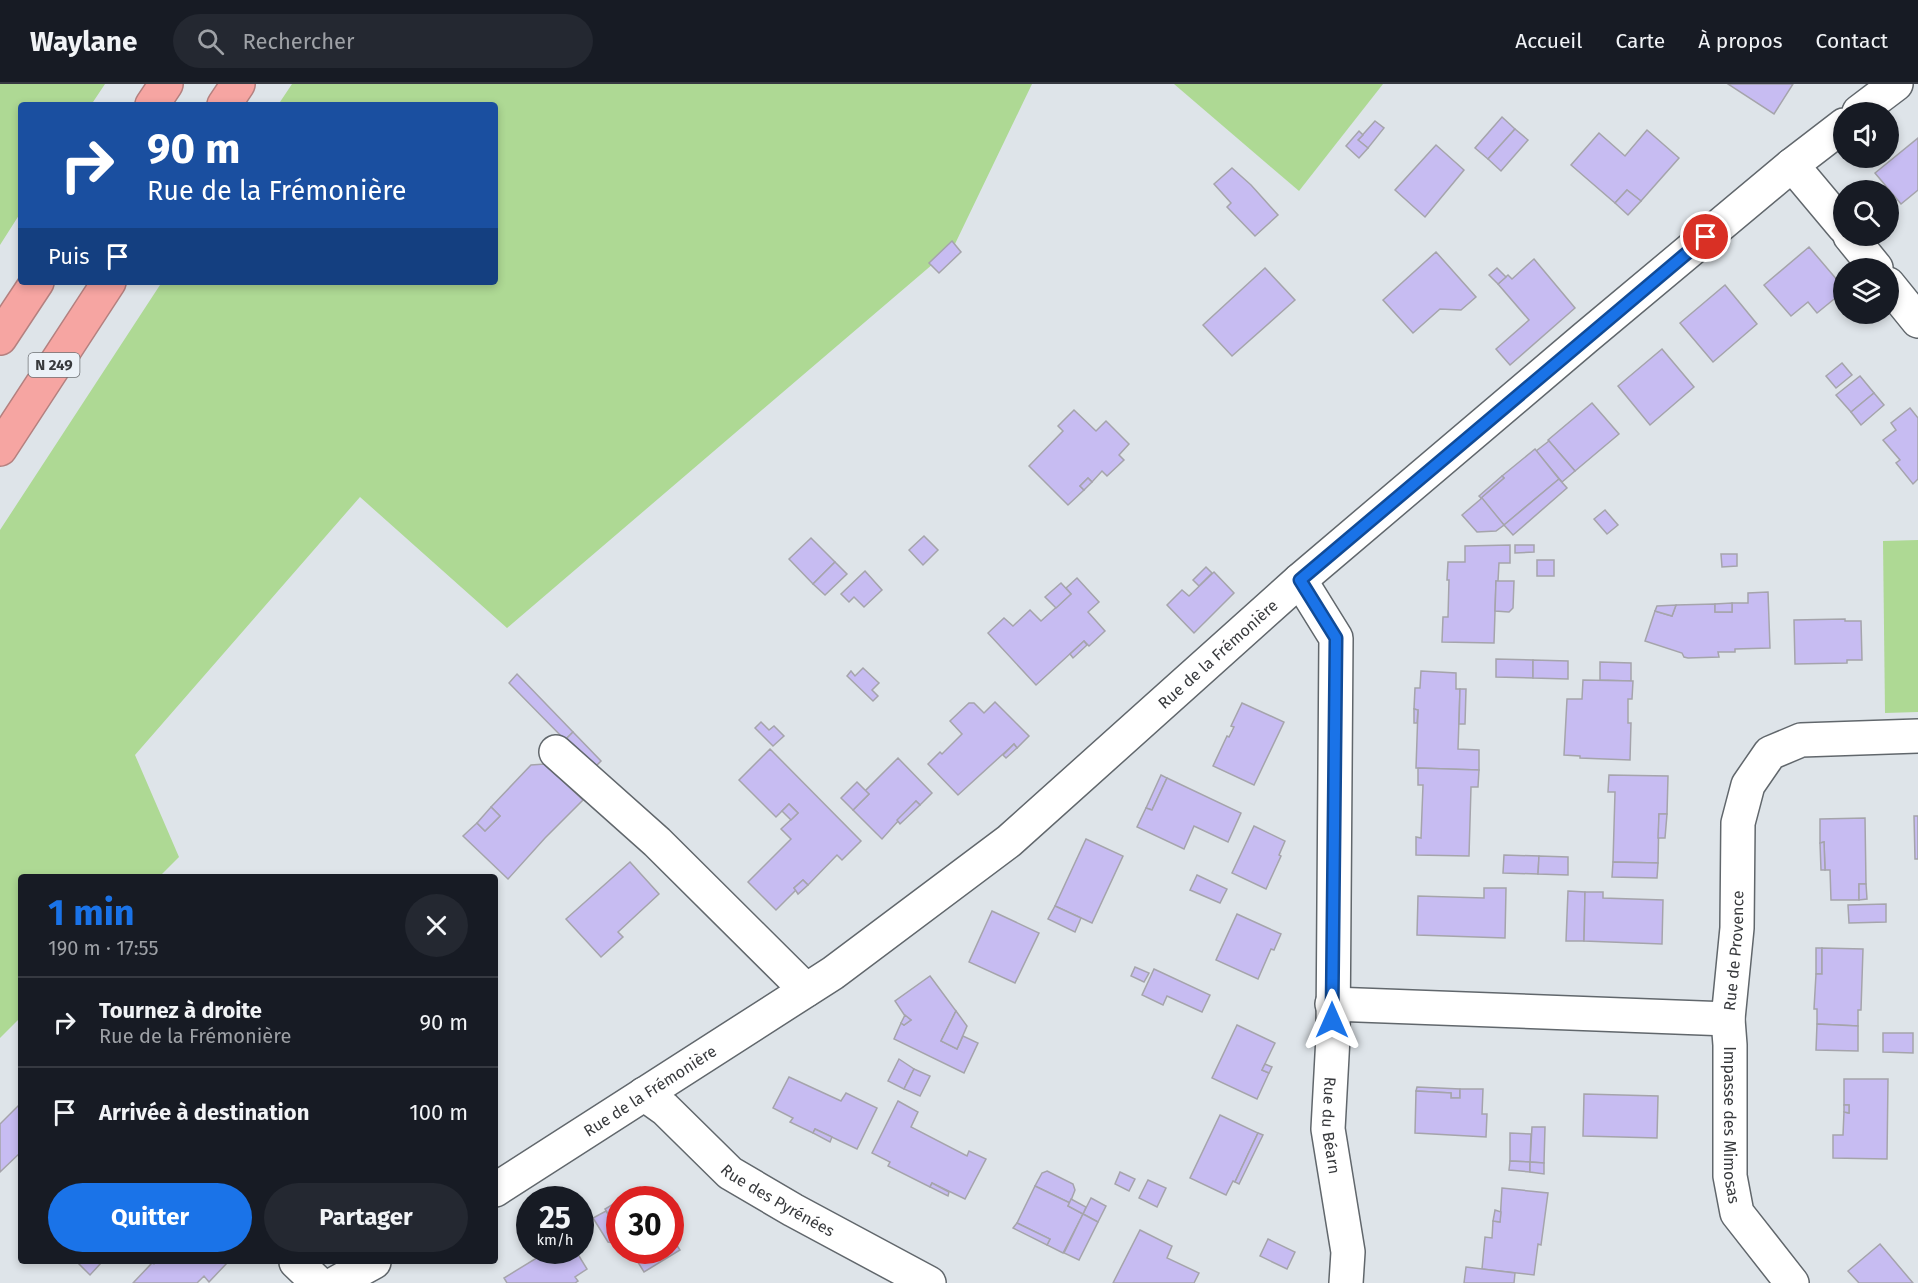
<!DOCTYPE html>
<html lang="fr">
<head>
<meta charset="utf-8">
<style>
  :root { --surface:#171b24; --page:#242831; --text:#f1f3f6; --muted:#9ea1a6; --line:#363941; --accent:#1a73e8 }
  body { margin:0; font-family:"Fira Sans",sans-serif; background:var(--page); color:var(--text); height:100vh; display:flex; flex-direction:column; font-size:22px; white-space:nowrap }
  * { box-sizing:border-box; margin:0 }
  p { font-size:20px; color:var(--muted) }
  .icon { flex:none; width:33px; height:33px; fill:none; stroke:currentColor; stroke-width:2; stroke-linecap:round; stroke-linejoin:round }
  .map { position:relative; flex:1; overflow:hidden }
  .details { position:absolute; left:18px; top:790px; width:480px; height:390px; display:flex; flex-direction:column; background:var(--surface); border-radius:6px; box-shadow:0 3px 9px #0003 }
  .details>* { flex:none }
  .hud { position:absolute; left:18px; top:18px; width:480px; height:183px; border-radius:6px; box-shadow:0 3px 9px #0003; background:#1a4fa0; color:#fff; overflow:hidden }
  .buttons { position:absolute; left:1833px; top:18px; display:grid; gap:12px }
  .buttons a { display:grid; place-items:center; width:66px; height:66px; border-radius:50%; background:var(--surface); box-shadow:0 3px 9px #0003; font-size:30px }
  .speed { position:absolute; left:516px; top:1102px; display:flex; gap:12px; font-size:30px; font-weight:700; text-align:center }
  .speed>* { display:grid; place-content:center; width:78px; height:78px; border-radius:50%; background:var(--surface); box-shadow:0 3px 9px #0003; line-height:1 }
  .speed small { font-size:15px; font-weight:400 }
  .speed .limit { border:9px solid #d22; background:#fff; color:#111 }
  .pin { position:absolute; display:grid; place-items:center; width:51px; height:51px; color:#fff; margin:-26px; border:3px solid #fff; border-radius:50%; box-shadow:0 2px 6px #0007 }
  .me { position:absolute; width:66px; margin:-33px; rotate:0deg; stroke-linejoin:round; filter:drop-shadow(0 0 4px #0008) }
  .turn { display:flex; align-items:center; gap:21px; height:126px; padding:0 30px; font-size:27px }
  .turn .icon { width:78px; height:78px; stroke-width:2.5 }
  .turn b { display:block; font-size:42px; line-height:51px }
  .then { display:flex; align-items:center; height:57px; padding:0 30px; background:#0003; gap:12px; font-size:22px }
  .round { display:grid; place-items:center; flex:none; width:63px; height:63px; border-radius:32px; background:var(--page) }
  .overview { display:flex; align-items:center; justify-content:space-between; height:102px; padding:0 30px }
  h1 { font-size:36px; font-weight:700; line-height:45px; color:var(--accent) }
  .action { display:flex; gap:12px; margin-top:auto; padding:12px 30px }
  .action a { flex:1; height:69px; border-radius:36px; background:var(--accent); color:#fff; font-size:24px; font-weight:700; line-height:69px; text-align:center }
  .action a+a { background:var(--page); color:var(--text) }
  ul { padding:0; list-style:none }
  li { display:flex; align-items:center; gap:18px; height:90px; padding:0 30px; border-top:2px solid var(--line) }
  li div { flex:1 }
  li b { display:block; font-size:22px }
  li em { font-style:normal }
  header { display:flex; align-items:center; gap:36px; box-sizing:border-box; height:84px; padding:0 30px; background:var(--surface); border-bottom:2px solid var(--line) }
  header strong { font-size:28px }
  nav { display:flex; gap:33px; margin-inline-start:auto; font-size:21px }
  .search { width:420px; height:54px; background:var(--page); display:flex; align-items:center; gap:15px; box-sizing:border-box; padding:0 21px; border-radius:33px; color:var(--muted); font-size:22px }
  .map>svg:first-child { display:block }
  .green { fill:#aed994 }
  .building { fill:#c7bcf2; stroke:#a5a4ab; stroke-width:1.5 }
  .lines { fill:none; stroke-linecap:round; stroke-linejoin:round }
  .minor-casing { stroke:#61676c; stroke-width:36 }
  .highway-casing { stroke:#b4807f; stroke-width:36 }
  .minor { stroke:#fff; stroke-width:33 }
  .highway { stroke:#f6a5a2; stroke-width:33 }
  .route-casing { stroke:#114b97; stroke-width:15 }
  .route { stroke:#1a73e8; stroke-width:10 }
  .labels { text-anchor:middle; stroke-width:4.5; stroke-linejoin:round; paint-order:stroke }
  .shield { fill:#ebf1f7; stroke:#6e7175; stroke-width:1.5 }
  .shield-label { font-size:15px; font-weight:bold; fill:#383a3d }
  .street-label { font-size:16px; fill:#383a3d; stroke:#ebf1f7 }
</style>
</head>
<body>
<header>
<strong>Waylane</strong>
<div class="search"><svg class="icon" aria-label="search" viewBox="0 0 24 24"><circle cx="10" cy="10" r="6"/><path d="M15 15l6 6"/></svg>Rechercher</div>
<nav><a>Accueil</a><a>Carte</a><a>À propos</a><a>Contact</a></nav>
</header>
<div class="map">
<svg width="1918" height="1199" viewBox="0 0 1918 1199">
  <rect width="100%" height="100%" fill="#dee4e9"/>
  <g class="green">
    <path d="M0 0H105L91 21H21V128L0 161Z"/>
    <path d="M292 0H1032L954 162 507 544 360 413 135 671 179 773 159 793 21 794V933L0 954V446L158 204 162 198H495V21H278Z"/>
    <path d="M1174 0H1383L1299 107Z"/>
    <path d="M1918 456V628L1885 629 1883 457Z"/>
  </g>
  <g class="building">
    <path d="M1728 0H1793L1774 30Z"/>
    <path d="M1502 33 1515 45 1488 75 1475 64Z"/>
    <path d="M1375 37 1384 44 1368 64 1358 56Z"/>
    <path d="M1515 45 1528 56 1501 87 1488 75Z"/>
    <path d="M1647 46 1679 74 1641 117 1627 106 1615 119 1571 81 1599 49 1625 72Z"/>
    <path d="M1359 47 1363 51 1358 56 1368 64 1359 74 1346 62Z"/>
    <path d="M1918 54V106L1901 120 1875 89Z"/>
    <path d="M1436 61 1464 86 1425 133 1395 106Z"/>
    <path d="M1232 84 1251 101 1278 131 1255 152 1227 123 1231 119 1214 100Z"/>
    <path d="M1627 106 1641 117 1628 131 1615 119Z"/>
    <path d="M952 157 961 168 939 189 929 179Z"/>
    <path d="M1809 163 1844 204V207L1817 229 1808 218 1791 232 1764 201Z"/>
    <path d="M1436 168 1476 213 1461 226 1440 225 1413 249 1383 216Z"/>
    <path d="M1534 175 1575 224 1510 281 1496 265 1529 236 1498 200 1508 191 1512 195Z"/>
    <path d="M1265 184 1295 216 1232 272 1203 241Z"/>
    <path d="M1497 184 1506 193 1498 200 1489 191Z"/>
    <path d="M1725 201 1757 240 1713 278 1680 239Z"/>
    <path d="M1662 265 1694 303 1650 341 1618 302Z"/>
    <path d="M1842 279 1852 291 1836 304 1826 292Z"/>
    <path d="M1860 292 1874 309 1851 328 1836 311Z"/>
    <path d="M1874 309 1884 321 1861 341 1851 328Z"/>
    <path d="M1592 319 1619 350 1575 387 1548 356Z"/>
    <path d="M1910 324 1918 334V395L1913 400 1896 379 1900 376 1883 356 1896 346 1891 339Z"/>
    <path d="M1074 326 1096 347 1106 337 1129 360 1119 371 1124 376 1107 392 1102 387 1092 398 1088 394 1080 402 1084 406 1068 421 1029 382 1063 347 1058 342Z"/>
    <path d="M1549 357 1575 387 1562 398 1536 367Z"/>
    <path d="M1535 365 1559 395 1504 441 1481 414 1504 394 1502 392Z"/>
    <path d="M1502 392 1504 394 1481 414 1479 412Z"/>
    <path d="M1088 394 1092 398 1084 406 1080 402Z"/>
    <path d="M1559 395 1567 404 1513 451 1504 441Z"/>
    <path d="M1482 414 1504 441 1496 447 1477 448 1462 431Z"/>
    <path d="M1605 426 1618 441 1607 450 1594 435Z"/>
    <path d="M924 452 938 466 923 481 909 466Z"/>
    <path d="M811 454 835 478 813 500 789 475Z"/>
    <path d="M1510 461V479H1499L1498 497H1496L1494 559 1442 558 1443 533H1448L1449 496H1447L1448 478H1465V462Z"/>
    <path d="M1515 461H1534V468L1515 469Z"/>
    <path d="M1721 470H1737V482L1722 483Z"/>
    <rect x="1537" y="476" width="17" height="16"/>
    <path d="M835 478 847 490 825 511 813 500Z"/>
    <path d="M1206 483 1212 489 1199 502 1193 496Z"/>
    <path d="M865 487 882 506 864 523 854 513 849 518 841 510Z"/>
    <path d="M1214 488 1234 509 1194 549 1167 521 1182 506 1189 512Z"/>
    <path d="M1077 494 1099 518 1088 528 1105 547 1089 562 1084 557 1036 601 988 549 1004 534 1013 542 1030 526 1041 537 1071 510 1066 504Z"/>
    <path d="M1496 497H1514L1513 524 1509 528 1495 527Z"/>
    <path d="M1061 499 1071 510 1056 524 1045 513Z"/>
    <path d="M1768 508 1770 564 1735 565V568H1718L1719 573 1688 574 1684 573 1682 569 1645 557 1655 527 1672 532 1676 521 1715 520V528H1732V519H1748V509Z"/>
    <path d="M1732 519V528H1715V520Z"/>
    <path d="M1676 521 1672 532 1655 527 1657 522Z"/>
    <path d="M1845 535V537H1861L1862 576H1847V579L1795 580 1794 536Z"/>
    <path d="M1084 557 1087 561 1073 574 1070 570Z"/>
    <path d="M1496 575 1533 576V594L1496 593Z"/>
    <path d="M1533 576 1568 577V595L1533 594Z"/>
    <path d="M1600 578 1631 579V597L1600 596Z"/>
    <path d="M863 584 879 599 872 606 878 612 873 617 847 592 851 587 855 592Z"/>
    <path d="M1421 587 1456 589V605H1460L1458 665 1479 666V686L1416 684 1418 626 1414 625 1415 604H1420Z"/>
    <path d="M517 590 573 648 565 656 509 599Z"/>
    <path d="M1583 596 1633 597 1632 615H1628V639H1631L1630 676 1580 674V672L1564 671 1567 615H1582Z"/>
    <path d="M1460 605H1466L1465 640H1459Z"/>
    <path d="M995 618 1029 652 1017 664 1014 660 958 711 928 680 940 668 942 670 962 650 950 637 969 619H974L984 629Z"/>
    <path d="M1242 619 1284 638 1254 701 1213 682 1227 652 1229 653 1234 643 1231 642Z"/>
    <path d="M1414 625 1418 626 1417 639H1414Z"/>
    <path d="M761 638 769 646 774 642 784 652 773 662 755 644Z"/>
    <path d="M573 648 601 677 590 688 565 656Z"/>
    <path d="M1014 660 1017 664 1006 674 1003 671Z"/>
    <path d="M770 665 861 757 842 776 837 771 808 801 803 796 794 804 796 806 776 826 748 798 791 755 781 745 798 729 789 720 776 733 739 696Z"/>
    <path d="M898 674 932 709 920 721 916 717 882 755 853 726 869 710 865 707Z"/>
    <path d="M545 680 583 716 545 754 508 795 463 752 477 739 485 747 500 732 491 723 531 681Z"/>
    <path d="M1418 684 1479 686 1478 703H1471L1469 772 1416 771V753L1421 754 1423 701H1418Z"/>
    <path d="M1161 691 1167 694 1152 726 1146 724Z"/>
    <path d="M1609 691 1668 692 1667 730H1659L1658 779 1613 778 1615 708H1608Z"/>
    <path d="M1167 694 1241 729 1228 758 1194 742 1184 765 1137 743 1146 724 1152 726Z"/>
    <path d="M857 698 869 710 853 726 841 714Z"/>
    <path d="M916 717 920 721 900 740 897 736Z"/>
    <path d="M789 720 798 729 791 736 782 727Z"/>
    <path d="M491 723 500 732 485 747 477 739Z"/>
    <path d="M1659 730H1667L1665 754H1658Z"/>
    <path d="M1914 732H1918V775H1915Z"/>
    <path d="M1865 734 1866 800H1859V816H1831L1830 786H1825L1824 758 1820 759V735Z"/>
    <path d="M1254 742 1285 757 1279 771 1281 772 1266 805 1232 789Z"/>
    <path d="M1086 755 1123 772 1092 839 1055 822Z"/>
    <path d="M1824 758 1825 786H1821L1820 759Z"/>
    <path d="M1504 771 1539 772 1538 790 1503 789Z"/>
    <path d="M1539 772 1568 773V791L1538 790Z"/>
    <path d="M630 778 659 810 618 848 623 853 601 873 566 835Z"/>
    <path d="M1613 778 1658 779 1657 794 1612 793Z"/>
    <path d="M1197 791 1227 805 1220 819 1190 806Z"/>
    <path d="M803 796 808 801 798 810 794 804Z"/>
    <path d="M1859 800H1866L1867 815 1859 816Z"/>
    <path d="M1484 804H1506L1505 854 1417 851 1418 812 1484 814Z"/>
    <path d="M1568 807 1585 808 1584 857H1566Z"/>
    <path d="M1585 808H1603V814L1663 816 1662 860 1584 857Z"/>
    <path d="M1886 820V838L1849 839 1848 821Z"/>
    <path d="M1055 822 1081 834 1075 848 1048 835Z"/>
    <path d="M992 827 1039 849 1015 899 969 878Z"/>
    <path d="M1237 830 1281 850 1274 866 1271 865 1258 895 1216 876Z"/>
    <rect x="1816" y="864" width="6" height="26"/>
    <path d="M1822 864 1863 865 1861 926H1858V942L1817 940V925H1814L1816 890H1822Z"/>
    <path d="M1135 883 1149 889 1144 898 1131 892Z"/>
    <path d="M1154 885 1210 911 1202 928 1167 912 1163 921 1142 911Z"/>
    <path d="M930 892 956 927 941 957 957 965 963 952 978 959 964 989 894 955 901 939 904 941 911 936 905 932 895 917Z"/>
    <path d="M956 927 967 942 957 965 941 957Z"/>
    <path d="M905 931 911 936 904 941 901 939Z"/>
    <path d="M1817 940 1858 942V967L1816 966Z"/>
    <path d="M1237 941 1275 959 1262 986 1269 989 1257 1015 1212 994Z"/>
    <path d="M1883 949H1913V969L1883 968Z"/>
    <path d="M899 975 914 985 904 1005 888 997Z"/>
    <path d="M1265 980 1272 983 1269 989 1262 986Z"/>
    <path d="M914 985 930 992 920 1012 904 1005Z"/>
    <path d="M789 993 841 1017 846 1009 877 1024 857 1065 815 1045 813 1049 790 1038 793 1034 773 1024Z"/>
    <path d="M1844 995H1888L1887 1075 1833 1074V1051H1843L1844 1028 1849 1029V1021H1844Z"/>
    <path d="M1417 1003 1460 1005V1014H1451V1009L1416 1007Z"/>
    <path d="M1460 1005H1483L1482 1030H1487L1486 1053 1415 1049 1416 1007 1451 1009V1014H1460Z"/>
    <path d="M1584 1010 1658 1012 1657 1054 1583 1052Z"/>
    <path d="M898 1017 918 1028 911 1043 967 1072 969 1067 986 1075 965 1115 932 1099 930 1103 888 1082 890 1078 872 1069Z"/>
    <path d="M21 1019V1068L0 1088V1040Z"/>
    <path d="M1844 1021H1849V1029L1844 1028Z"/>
    <path d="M1220 1031 1258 1049 1235 1098 1233 1097 1226 1111 1190 1094Z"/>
    <path d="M1532 1043H1545L1544 1079 1530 1078Z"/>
    <path d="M815 1045 832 1053 830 1058 813 1049Z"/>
    <path d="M1258 1049 1263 1051 1239 1100 1235 1098Z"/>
    <path d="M1510 1049 1531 1050 1530 1078 1510 1077Z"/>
    <path d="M1510 1077 1530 1078V1088L1509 1086Z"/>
    <path d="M1530 1078 1544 1079V1090L1530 1088Z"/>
    <path d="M1047 1087 1073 1100 1075 1106 1070 1119 1035 1102 1042 1089Z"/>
    <path d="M1120 1088 1135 1095 1129 1107 1115 1100Z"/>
    <path d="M1148 1096 1166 1104 1157 1123 1139 1114Z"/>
    <path d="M932 1099 949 1108 948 1112 930 1103Z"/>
    <path d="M1035 1102 1070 1119 1068 1122 1083 1130 1063 1169 1047 1161 1050 1155 1017 1139Z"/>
    <path d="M640 1103 648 1116H620Z"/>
    <path d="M1502 1104 1548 1109 1541 1161 1538 1160 1534 1191 1482 1185 1485 1153 1492 1154 1493 1137 1500 1138Z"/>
    <path d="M1091 1114 1106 1122 1098 1138 1083 1130Z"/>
    <path d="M1071 1115 1086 1123 1083 1130 1068 1122Z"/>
    <path d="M620 1116V1149L605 1125Z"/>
    <path d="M1495 1126 1501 1128 1500 1138 1493 1137Z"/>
    <path d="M606 1127 620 1149V1155L613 1159 608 1158 593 1134Z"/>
    <path d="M1083 1130 1098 1138 1079 1176 1064 1169Z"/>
    <path d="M1017 1139 1050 1155 1047 1161 1013 1144Z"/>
    <path d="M1140 1146 1172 1162 1167 1174 1199 1189 1194 1199H1113Z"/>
    <path d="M670 1151 680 1166 644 1188 631 1167H670Z"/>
    <path d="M1268 1155 1295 1168 1287 1185 1260 1172Z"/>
    <path d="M1880 1160 1913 1199H1859L1848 1187Z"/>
    <path d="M548 1167H576L587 1185 575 1193 578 1197 575 1199H507L504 1194Z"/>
    <path d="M77 1178H100L101 1179 90 1191Z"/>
    <path d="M157 1178H226L227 1179 209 1198 204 1192 197 1199H133L152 1179 154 1180Z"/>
    <path d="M1466 1183 1515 1189 1514 1199H1464Z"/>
  </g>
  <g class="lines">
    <g class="minor-casing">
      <g id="minor">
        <path d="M1859 28 1896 0"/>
        <path d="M1792 81 1844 143"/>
        <path d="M1850 152 1876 184"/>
        <path d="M1888 200 1918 237"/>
        <path id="s1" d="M1300 496 1336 554 1333 953 1328 1045 1348 1168 1346 1199"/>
        <path d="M556 668 657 758 806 906"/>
        <path id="s2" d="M1332 920 1728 935 1737 844 1738 739 1748 701 1770 669 1801 656 1918 652"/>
        <path id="s3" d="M1728 935 1730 961V1092L1737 1129 1792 1199"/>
        <path id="s4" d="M644 1010 665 1025 730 1089 793 1126 929 1199"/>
        <path id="s5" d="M495 1106 833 889 1009 757 1300 496 1585 254 1792 81 1844 41"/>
        <path d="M296 1178 318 1199"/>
        <path d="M336 1199 374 1178"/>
      </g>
    </g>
    <g class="highway-casing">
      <g id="highway">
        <path d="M152 21 166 0"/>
        <path d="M224 21 238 0"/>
        <path d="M0 254 37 198"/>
        <path d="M0 365 109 198"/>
      </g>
    </g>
    <use href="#minor" class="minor"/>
    <use href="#highway" class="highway"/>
  </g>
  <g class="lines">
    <g class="route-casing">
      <path id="route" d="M1332 936 1336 554 1300 496 1706 153"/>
    </g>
    <use href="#route" class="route"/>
  </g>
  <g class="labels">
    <rect class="shield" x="28.5" y="269" width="51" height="24" rx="4.5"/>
    <g class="shield-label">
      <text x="54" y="286">N 249</text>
    </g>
    <g class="street-label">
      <text dy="6" stroke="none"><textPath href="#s5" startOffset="902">Rue de la Frémonière</textPath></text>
      <text dy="6" stroke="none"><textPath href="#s2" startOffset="465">Rue de Provence</textPath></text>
      <text dy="6" stroke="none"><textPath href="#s5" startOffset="184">Rue de la Frémonière</textPath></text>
      <text dy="6" stroke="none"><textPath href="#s3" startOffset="106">Impasse des Mimosas</textPath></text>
      <text dy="6" stroke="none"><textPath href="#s1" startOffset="556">Rue du Béarn</textPath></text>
      <text dy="6" stroke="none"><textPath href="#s4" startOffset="172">Rue des Pyrénées</textPath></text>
    </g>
  </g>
</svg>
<div class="buttons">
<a><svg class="icon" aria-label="sound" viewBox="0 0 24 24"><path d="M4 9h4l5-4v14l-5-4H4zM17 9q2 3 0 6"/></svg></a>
<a><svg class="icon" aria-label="search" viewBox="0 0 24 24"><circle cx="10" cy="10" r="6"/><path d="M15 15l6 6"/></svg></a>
<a><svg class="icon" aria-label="layers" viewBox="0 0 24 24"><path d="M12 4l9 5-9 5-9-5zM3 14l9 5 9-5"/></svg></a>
</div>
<div class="speed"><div>25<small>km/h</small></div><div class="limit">30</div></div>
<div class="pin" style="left:1706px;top:153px;background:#d93025"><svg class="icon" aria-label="arrive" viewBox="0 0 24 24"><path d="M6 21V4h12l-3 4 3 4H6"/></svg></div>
<svg class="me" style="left:1332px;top:936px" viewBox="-20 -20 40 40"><path d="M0-17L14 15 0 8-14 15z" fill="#1a73e8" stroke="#fff" stroke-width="4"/></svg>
<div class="hud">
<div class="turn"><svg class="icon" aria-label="right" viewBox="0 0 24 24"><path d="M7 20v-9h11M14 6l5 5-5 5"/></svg><div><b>90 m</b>Rue de la Frémonière</div></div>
<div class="then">Puis<svg class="icon" aria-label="arrive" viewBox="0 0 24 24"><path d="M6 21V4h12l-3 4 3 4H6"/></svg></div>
</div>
<section class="details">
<div class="overview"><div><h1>1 min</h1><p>190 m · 17:55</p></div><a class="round"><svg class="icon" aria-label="close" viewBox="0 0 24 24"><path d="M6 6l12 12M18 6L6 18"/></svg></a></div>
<ul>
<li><svg class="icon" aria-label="right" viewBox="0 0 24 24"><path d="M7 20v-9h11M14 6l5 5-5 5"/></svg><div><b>Tournez à droite</b><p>Rue de la Frémonière</p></div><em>90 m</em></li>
<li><svg class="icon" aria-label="arrive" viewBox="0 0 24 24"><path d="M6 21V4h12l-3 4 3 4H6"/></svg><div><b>Arrivée à destination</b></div><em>100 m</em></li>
</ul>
<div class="action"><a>Quitter</a><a>Partager</a></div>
</section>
</div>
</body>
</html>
